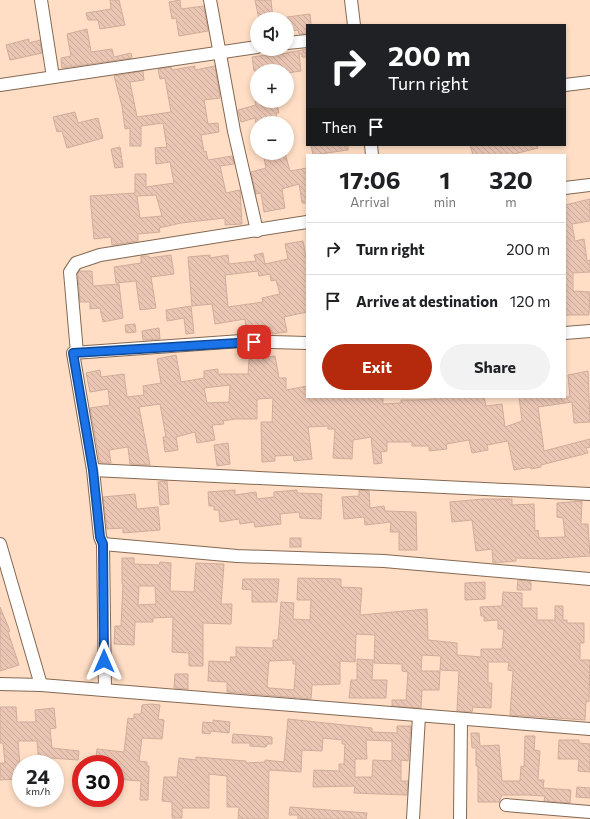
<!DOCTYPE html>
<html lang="en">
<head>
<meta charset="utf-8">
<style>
  :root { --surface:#fff; --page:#f2f2f2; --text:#202124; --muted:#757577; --line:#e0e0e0; --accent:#b5290c }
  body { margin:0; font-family:Commissioner,sans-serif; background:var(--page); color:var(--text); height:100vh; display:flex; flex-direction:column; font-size:15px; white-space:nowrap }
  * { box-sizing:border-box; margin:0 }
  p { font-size:13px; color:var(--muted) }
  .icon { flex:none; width:22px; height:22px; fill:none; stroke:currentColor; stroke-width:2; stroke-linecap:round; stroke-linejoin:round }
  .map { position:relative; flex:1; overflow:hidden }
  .drawer { position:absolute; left:306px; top:154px; width:260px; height:244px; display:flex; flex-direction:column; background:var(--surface); border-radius:0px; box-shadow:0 2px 6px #0003 }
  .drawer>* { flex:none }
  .hud { position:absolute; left:306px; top:24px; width:260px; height:122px; border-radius:0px; box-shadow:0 2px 6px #0003; background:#202124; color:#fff; overflow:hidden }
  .controls { position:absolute; left:250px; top:12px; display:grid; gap:8px }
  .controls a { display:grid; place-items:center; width:44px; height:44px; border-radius:50%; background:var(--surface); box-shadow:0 2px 6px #0003; font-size:20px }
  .speed { position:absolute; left:12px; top:755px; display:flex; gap:8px; font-size:20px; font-weight:700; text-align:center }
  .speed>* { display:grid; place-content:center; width:52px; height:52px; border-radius:50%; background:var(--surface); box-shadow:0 2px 6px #0003; line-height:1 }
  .speed small { font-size:10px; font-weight:400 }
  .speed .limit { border:6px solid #d22; background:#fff; color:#111 }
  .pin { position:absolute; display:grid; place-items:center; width:34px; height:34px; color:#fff; margin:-17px; border-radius:8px; box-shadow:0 2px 6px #0006 }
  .me { position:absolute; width:44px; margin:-22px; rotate:0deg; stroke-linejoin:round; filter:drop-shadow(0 0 3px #0008) }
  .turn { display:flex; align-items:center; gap:14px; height:84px; padding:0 16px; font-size:18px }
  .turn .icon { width:52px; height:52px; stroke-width:2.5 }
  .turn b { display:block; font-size:28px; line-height:34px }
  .then { display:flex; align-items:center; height:38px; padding:0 16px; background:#0003; gap:8px; font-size:15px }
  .eta { display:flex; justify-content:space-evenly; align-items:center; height:68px; text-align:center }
  .eta b { font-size:24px; font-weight:700; line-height:28px }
  .primary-button { display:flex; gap:8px; margin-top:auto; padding:8px 16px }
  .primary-button a { flex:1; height:46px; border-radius:24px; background:var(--accent); color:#fff; font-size:16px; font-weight:700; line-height:46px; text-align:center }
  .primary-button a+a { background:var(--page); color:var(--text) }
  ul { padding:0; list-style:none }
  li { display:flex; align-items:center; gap:12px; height:52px; padding:0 16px; border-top:1px solid var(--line) }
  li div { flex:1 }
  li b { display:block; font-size:15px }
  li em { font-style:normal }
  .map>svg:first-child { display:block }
  .building { fill:url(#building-back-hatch); stroke:#d0ac9a; fill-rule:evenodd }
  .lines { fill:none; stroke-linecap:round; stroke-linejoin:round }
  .street-casing { stroke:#846852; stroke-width:14 }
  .street { stroke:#fff; stroke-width:12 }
  .route-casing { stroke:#114b97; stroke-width:10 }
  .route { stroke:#1a73e8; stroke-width:7 }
</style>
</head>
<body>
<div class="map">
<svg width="590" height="819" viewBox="0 0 590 819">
  <defs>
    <pattern id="building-back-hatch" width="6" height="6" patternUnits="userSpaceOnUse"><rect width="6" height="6" fill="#eac5b3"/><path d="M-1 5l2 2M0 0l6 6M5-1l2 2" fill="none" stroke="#caaa9a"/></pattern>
  </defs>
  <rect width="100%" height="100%" fill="#ffdec5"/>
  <g class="building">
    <path d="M110 0H119L125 25 100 29 98 20H88L86 13 111 9Z"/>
    <path d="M180 0 181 9 204 6 208 31 179 36 176 18 172 19 169 2Z"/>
    <path d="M255 0H271L273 19H259Z"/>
    <path d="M310 14 311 25H307V34H299L298 30 287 31V17Z"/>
    <path d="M87 29 91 52 112 49 114 57 131 53 132 58 62 68 61 58 71 56 67 34Z"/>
    <path d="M29 39V43L40 40 42 53 10 60 6 45Z"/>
    <path d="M307 49V57H302V54H299L301 71 287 73V69L277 71H254L252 57 267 55V57Z"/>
    <path d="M195 66V70L215 66 220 98 204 100 208 124 218 123 219 132 201 135 204 152 206 151 208 160 232 156 234 164 220 166 226 193 240 190 242 224 225 225V218L181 223 159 228 160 232 138 234V241L112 245 111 237 94 239 90 196 135 193V174H146V187L174 183 170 162 156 164 155 148 167 147 163 123 141 126V146H130V128L125 129 122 106 114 76 143 71 144 80 130 82 137 117 171 112 165 78 160 79 158 69 171 67 172 70ZM156 195 162 216 140 218 137 196Z"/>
    <path d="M255 101H276L279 113H276L278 123H256L255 118 241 122 238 110 256 105Z"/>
    <path d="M75 112 78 123 98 118 103 138 67 148 62 131 57 132 53 117Z"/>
    <path d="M311 145H348V150L313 155Z"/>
    <path d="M470 145H537L538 148 510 155H473Z"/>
    <path d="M120 147 123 167 115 168 111 149Z"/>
    <path d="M263 153H285L290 171 307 168V203H302L299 184 282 189 285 208 264 212 261 193 256 194 251 172 266 168Z"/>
    <path d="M590 199V221L572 224 575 241 584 239 587 261 590 260V272L573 273V291L590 292 589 315H565V205Z"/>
    <path d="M303 241 307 262V312L284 317 287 332 272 334 270 327 246 330 245 319 215 324 212 304 192 306 188 257 210 255V258L228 255 229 264 256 261 254 255 263 253 265 264 288 259 285 244ZM258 271 259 276 270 274 271 281 276 280 280 294 262 298 263 302 228 307 225 275Z"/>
    <path d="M171 255 174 274 151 277 156 308 140 310 136 281 116 283 114 267 141 263V256H149V258Z"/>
    <path d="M79 271H92L93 286 119 284 123 318 103 322 100 308 90 309V302H80L78 274Z"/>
    <path d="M191 306 194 333 186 334 184 318 167 321 166 310Z"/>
    <path d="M135 324 136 332 126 333 125 325Z"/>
    <path d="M159 328 160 339 143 340 142 331Z"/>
    <path d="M252 350H260V358L275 356 279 378H286V390L307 386V397H383V404L401 403V400H416L435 399V397H484L486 406 502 404 505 427 522 421 519 397H570L568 375 588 371 590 422 574 423 572 402 538 407 544 451 590 439V447L586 448 588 453 541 465V467L531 469V467L514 470 508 441 487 445 488 450 472 453 469 440 446 444 447 449 429 451V446H412V442H387V451L381 452 382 463 374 464 371 437 353 440 352 459 333 458 335 429H328V426L308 427 312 459 294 461 293 455 275 456V461L262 462 261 422H272L273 398 257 399V419H235L223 421 224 424 212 425 215 440 197 443 195 432 176 437 178 450 165 452 163 437H166L160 404 139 407 150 465 130 464 128 447 109 450 111 463H100L90 408 110 405 108 389 90 392 86 373 100 370 101 377 124 374 127 397 144 395 143 386 161 383 157 359 176 355 181 382 204 378V371L218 369V374H248L249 359H252ZM230 385 229 402 207 403 204 388Z"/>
    <path d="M228 443 230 464 217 466 214 445Z"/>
    <path d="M167 481 169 504 160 505 158 482Z"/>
    <path d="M235 490V495L256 492 257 499 274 497V492L297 490V493L322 494 321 519 300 518 299 512 280 514 281 524 255 527 254 522 240 524 239 519 220 522 219 510H214V506H209L208 492Z"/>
    <path d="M359 490 369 491 370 508 384 506 385 511 416 512 417 550H399V532H390L391 522 365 525 364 517 344 519 342 497 359 496Z"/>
    <path d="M135 494 137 509 158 507 160 530 123 533V528L107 529 103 497Z"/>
    <path d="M483 499H512V505L534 504 535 531 538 530 539 538 565 537 563 518 557 517V503L582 501 581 524H588L590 556 547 559 516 558V561L493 563 492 549 476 551 472 520 452 522 450 502Z"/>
    <rect x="290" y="538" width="11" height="9"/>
    <path d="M122 558H134V564L159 565 160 562 171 563 170 591 194 592 196 563 224 564 221 604H232L231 624 203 623V666H189V653L172 652 173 617 153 618V622H135L134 645 114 644 115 626H121L123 584H122ZM139 586H155L156 604 138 605Z"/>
    <path d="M298 578 341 579V587L362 588 360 615 427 609 428 640 457 643V655L481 657V649H502L504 629H498V620L484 621V616H481L480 607 502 606 503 592 522 593V608H537V620H555V606H563V620H567V623H584V643H580V660H590L589 702 586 701 585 720 510 715 513 671 508 670 509 662H488V683H492L491 708 473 707 472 712 457 711 459 671 440 670 441 656 422 655 421 671H440L439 690H422L421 708 392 706V700H406L408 672 402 671V664L374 663 375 635 356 634 355 662 340 661V684L312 685 311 699 227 692V682L208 681 209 661 231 662 230 657H236V647L273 648V640H278L281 602 294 603 293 619 310 620 311 600H297ZM293 660V664H296L294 690 269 688 267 686 269 661Z"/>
    <path d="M243 579H279L277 602H252V590L242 589Z"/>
    <path d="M518 580 531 581V590H517Z"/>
    <path d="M485 582V599L465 600V583Z"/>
    <path d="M0 607 10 631 8 632 19 665 0 671Z"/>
    <path d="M357 659 373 660 372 680H387L386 698H349L351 680H357Z"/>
    <path d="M175 674H188V689L174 688Z"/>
    <path d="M151 704 160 705 158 719 164 720 162 739 142 738 139 761 147 762V766H149L148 800H140L141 781 115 779V764H95L97 749 124 752 128 718 134 719V714H141L142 705Z"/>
    <path d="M0 707H16L17 722H36L35 710 54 708 56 728 50 729 52 748 79 751 78 760 51 758 52 764H39L37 741H18L21 779 0 780V763H5L3 743H0Z"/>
    <path d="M288 719 372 728V732L397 733V726H411L408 761 401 760V781H408L407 795 354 793 355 786 313 787 314 770 339 771V764H344L345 744H342V740L323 738 322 751 302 750 301 772 269 770 268 819H238L239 807H227V776L209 774V808H182V818H172V802L162 801 164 777H177L179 758 196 760V757L246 761V763L265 762V760L284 762ZM366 740 392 741V761L373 760 372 777H355V759H367Z"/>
    <path d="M213 720 230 722 229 733 211 731 210 734 202 733 203 722 213 723Z"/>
    <path d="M471 733H479L480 746 499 745 502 781H520L521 766 524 767 525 736H535L534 750 540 751 538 780H544L543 788 571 790 570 803 544 801 545 796 528 795H502L499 802H478V766H476V748H472Z"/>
    <path d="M233 734 272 737V744H267L266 747 250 746V743H232Z"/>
    <path d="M559 740H579V743L590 744V772L578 771 579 759H558Z"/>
    <path d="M577 787 590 788V798L576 797Z"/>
    <path d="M290 807 367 813 366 819H298V815H289Z"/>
  </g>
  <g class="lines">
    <g class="street-casing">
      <g id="street">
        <path d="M41 0 53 77"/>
        <path d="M210 0 234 131 257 231"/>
        <path d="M351 0 354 25"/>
        <path d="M287 43 307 41"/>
        <path d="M0 85 257 47"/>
        <path d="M565 85 590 82"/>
        <path d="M371 145 372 155"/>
        <path d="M565 188 590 185"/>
        <path d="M565 333 590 331"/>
        <path d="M77 353 70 272 76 263 100 255 307 222"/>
        <path d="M93 470 590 494"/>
        <path d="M0 544 41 685"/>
        <path d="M103 544 237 556 384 561 590 579"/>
        <path d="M0 684 41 685 590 729"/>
        <path d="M105 690 103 544 100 537 93 470 73 353 241 341 307 343"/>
        <path d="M506 805 590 812"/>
        <path d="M413 819 419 716"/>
        <path d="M460 819 461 719"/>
      </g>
    </g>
    <use href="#street" class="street"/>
  </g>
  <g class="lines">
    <g class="route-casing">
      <path id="route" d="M104 661 103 544 100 537 93 470 73 353 254 342"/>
    </g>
    <use href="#route" class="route"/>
  </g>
</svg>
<div class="controls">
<a><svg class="icon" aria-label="sound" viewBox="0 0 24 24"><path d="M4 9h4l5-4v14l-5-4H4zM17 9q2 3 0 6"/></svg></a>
<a>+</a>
<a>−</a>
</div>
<div class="speed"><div>24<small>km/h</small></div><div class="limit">30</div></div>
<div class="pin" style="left:254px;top:342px;background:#d93025"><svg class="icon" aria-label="arrive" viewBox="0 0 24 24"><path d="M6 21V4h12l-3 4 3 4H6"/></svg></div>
<svg class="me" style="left:104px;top:661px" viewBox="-20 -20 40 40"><path d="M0-17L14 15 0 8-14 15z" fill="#1a73e8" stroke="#fff" stroke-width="4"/></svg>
<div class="hud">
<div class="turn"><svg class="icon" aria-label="right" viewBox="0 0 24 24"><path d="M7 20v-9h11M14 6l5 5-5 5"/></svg><div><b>200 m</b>Turn right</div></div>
<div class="then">Then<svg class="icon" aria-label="arrive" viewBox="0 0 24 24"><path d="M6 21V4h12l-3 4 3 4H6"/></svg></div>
</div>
<section class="drawer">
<div class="eta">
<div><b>17:06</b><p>Arrival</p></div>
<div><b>1</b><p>min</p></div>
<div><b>320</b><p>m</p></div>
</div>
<ul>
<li><svg class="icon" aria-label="right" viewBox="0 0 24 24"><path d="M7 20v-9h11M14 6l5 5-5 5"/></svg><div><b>Turn right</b></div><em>200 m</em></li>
<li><svg class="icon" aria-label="arrive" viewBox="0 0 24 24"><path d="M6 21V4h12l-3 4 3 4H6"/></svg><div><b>Arrive at destination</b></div><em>120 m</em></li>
</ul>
<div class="primary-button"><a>Exit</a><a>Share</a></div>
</section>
</div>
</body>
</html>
